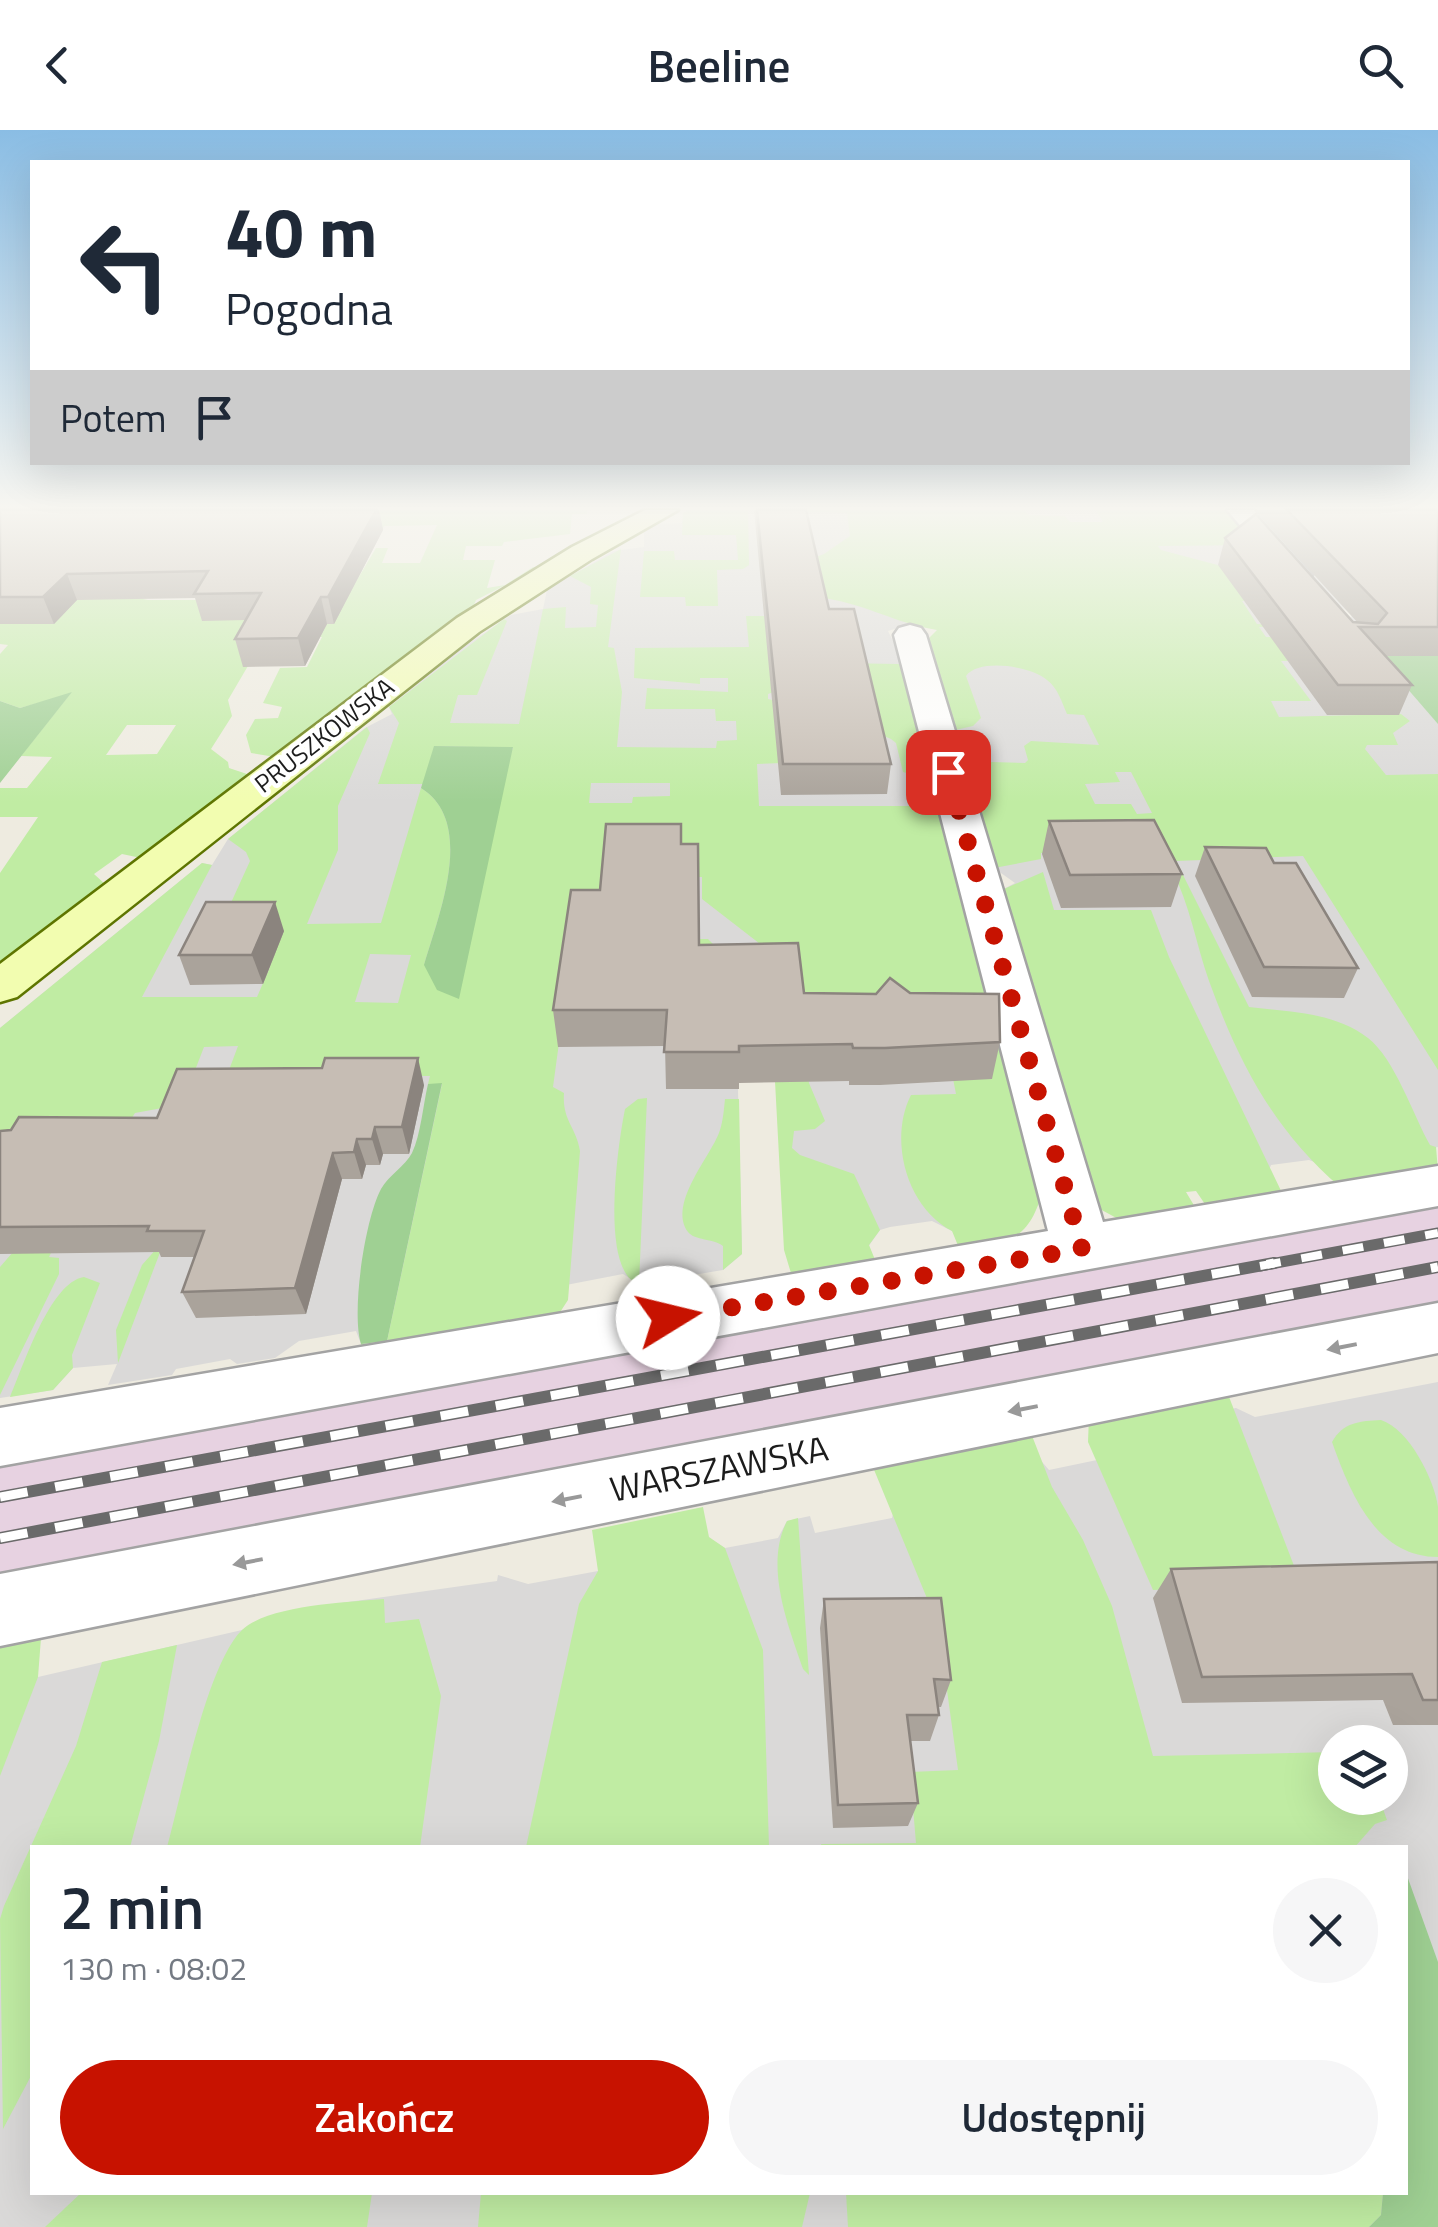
<!DOCTYPE html>
<html lang="pl">
<head>
<meta charset="utf-8">
<style>
  :root { --surface:#fff; --page:#f6f6f7; --text:#1f2937; --muted:#747a83; --accent:#c71200 }
  body { margin:0; font-family:"Titillium Web",sans-serif; background:var(--page); color:var(--text); height:100vh; display:flex; flex-direction:column; font-size:38px; white-space:nowrap }
  * { box-sizing:border-box; margin:0 }
  p { font-size:32px; color:var(--muted) }
  .icon { flex:none; width:55px; height:55px; fill:none; stroke:currentColor; stroke-width:2; stroke-linecap:round; stroke-linejoin:round }
  .map { position:relative; flex:1; overflow:hidden }
  .sheet { position:absolute; left:30px; top:1715px; width:1378px; height:350px; display:flex; flex-direction:column; background:var(--surface); border-radius:0px; box-shadow:0 10px 40px #0002 }
  .sheet>* { flex:none }
  .top-card { position:absolute; left:30px; top:30px; width:1380px; height:305px; border-radius:0px; box-shadow:0 10px 40px #0002; background:#fff; color:var(--text); overflow:hidden }
  .fabs { position:absolute; left:1318px; top:1595px; display:grid; gap:20px }
  .fabs a { display:grid; place-items:center; width:90px; height:90px; border-radius:50%; background:var(--surface); box-shadow:0 10px 40px #0002; font-size:50px }
  .pin { position:absolute; display:grid; place-items:center; width:85px; height:85px; color:#fff; margin:-42px; border-radius:20px; box-shadow:0 5px 15px #0006 }
  .me { position:absolute; width:110px; margin:-55px; rotate:81deg; stroke-linejoin:round; filter:drop-shadow(0 0 8px #0008) }
  .turn { display:flex; align-items:center; gap:35px; height:210px; padding:0 30px; font-size:45px }
  .turn .icon { width:130px; height:130px; stroke-width:2.5 }
  .turn b { display:block; font-size:70px; line-height:85px }
  .then { display:flex; align-items:center; height:95px; padding:0 30px; background:#0003; gap:20px; font-size:38px }
  .round { display:grid; place-items:center; flex:none; width:105px; height:105px; border-radius:52px; background:var(--page) }
  .headline { display:flex; align-items:center; justify-content:space-between; height:170px; padding:0 30px }
  h1 { font-size:60px; font-weight:600; line-height:75px }
  .cta { display:flex; gap:20px; margin-top:auto; padding:20px 30px }
  .cta a { flex:1; height:115px; border-radius:60px; background:var(--accent); color:#fff; font-size:40px; font-weight:600; line-height:115px; text-align:center }
  .cta a+a { background:var(--page); color:var(--text) }
  header { display:flex; justify-content:space-between; align-items:center; height:130px; padding:0 30px; background:var(--surface); font-size:45px; font-weight:600 }
  .map>svg:first-child { display:block }
  .residential { fill:#dad9d8; fill-rule:evenodd }
  .industrial { fill:#e7d2e1 }
  .grass { fill:#c0eca3; fill-rule:evenodd }
  .forest { fill:#9fd093 }
  .lines { fill:none; stroke-linecap:round; stroke-linejoin:round }
  .street-casing { stroke:#a3a3a3; stroke-width:5 }
  .secondary-casing { stroke:#5e7500; stroke-width:5 }
  .street { fill:#fff; fill-rule:evenodd }
  .secondary { fill:#f2fdb0; fill-rule:evenodd }
  .rail-far1-casing { stroke:#6a6a6a; stroke-width:11 }
  .rail-casing { stroke:#6a6a6a; stroke-width:12 }
  .rail-far1 { stroke:#fff; stroke-width:8; stroke-dasharray:21; stroke-linecap:butt }
  .rail { stroke:#fff; stroke-width:9; stroke-dasharray:28; stroke-linecap:butt }
  .wall { fill:#aaa39b }
  .shaded-wall { fill:#8b847e }
  .building { fill:#c6bdb4; stroke:#8b847e; stroke-width:2.5 }
  .oneway { fill:#999 }
  .route { stroke:#c71200; stroke-width:18; stroke-dasharray:0 32.4 }
  .labels { text-anchor:middle; stroke-width:9; stroke-linejoin:round; paint-order:stroke }
  .far-street-label { font-size:25px; fill:#1c1c1c; stroke:#fff }
  .near-street-label { font-size:35px; fill:#1c1c1c; stroke:#fff }
</style>
</head>
<body>
<header><svg class="icon" aria-label="back" viewBox="0 0 24 24"><path d="M15 5l-7 7 7 7"/></svg>Beeline<svg class="icon" aria-label="search" viewBox="0 0 24 24"><circle cx="10" cy="10" r="6"/><path d="M15 15l6 6"/></svg></header>
<div class="map">
<svg width="1438" height="2097" viewBox="0 0 1438 2097">
  <rect width="100%" height="100%" fill="#eeebe0"/>
  <g class="residential">
    <path d="M690 380H1232L1264 415 1349 492 1352 485 1325 465 1248 380H1438V1017L1328 1037 1309 1030 1271 1035 1265 1050 1000 761 1015 753 994 738 958 623 965 617 951 601 938 501 896 456 907 495 888 501 895 515 929 640 924 646 929 667 937 676 759 677 768 835 735 836 742 1124 723 1140 639 1154 623 1144 566 1155 551 1171 537 517 387 1211 361 1214 356 1201 299 1211 275 1228 237 1234 230 1229 176 1239 172 1245 108 1255 117 1234 73 1238 53 1260 0 1268V898L202 733 212 735 228 709 365 598 392 584 389 577 465 516 511 485 543 479 547 460 613 421 644 417V402L658 394 682 393 683 383Z"/>
    <path d="M984 844 954 1102 932 1091 890 1097 880 1100 868 1117 792 1131 769 846Z"/>
    <path d="M1438 1252V2097H0V1551L38 1547 242 1500 267 1487 327 1475 497 1451 498 1445 528 1454 598 1441 617 1424 709 1408 725 1418 778 1408 787 1391 810 1386 815 1403 892 1388 902 1345 1031 1319 1049 1340 1097 1330 1099 1305 1236 1278 1255 1287ZM1335 1612H1390V1668H1335ZM32 1718H1405V2062H32Z"/>
  </g>
  <path class="industrial" d="M1438 1069V1179L0 1456V1324Z"/>
  <g class="grass">
    <path d="M370 380H587V384H572L570 404 504 412 502 416H466L463 430H495L487 458 505 455 533 437 539 438 476 470 472 480 275 627 251 623 246 605 255 589 278 588 282 577 263 573 280 538 307 537 322 507H265L228 570 232 586 211 619 228 632 229 638 250 645 141 728 122 724 94 744 106 755 0 836V743L38 687H0V658H27L52 627 21 626 70 564 20 578 0 571V524L8 515 0 514V473L31 447 148 470H235ZM437 395 420 433H382L388 418H376L357 450 384 396ZM127 595H176L157 624 106 625Z"/>
    <path d="M690 380H748L749 435 743 439 717 440 718 476H686L685 467H640L644 421H674L675 430H738L736 405H682L683 383Z"/>
    <path d="M768 380H1024L1029 385 1065 386 1070 392H1103L1096 380H1232L1264 415 1158 416 1161 420 1244 442 1291 471H1242L1257 494 1331 495 1259 497 1266 507 1336 506 1334 531H1281L1311 571H1271L1279 587 1401 584 1410 591 1393 603 1398 615H1367L1365 619 1386 645 1438 644V940L1303 726 1176 731 1249 877C1288 882 1335 882 1368 908 1395 929 1413 985 1430 1015L1436 1017 1438 1041 1340 1057C1273 999 1239 933 1209 851 1196 814 1190 775 1172 740L1122 722 1041 723V729L994 738 958 623 965 617 979 618 991 632 1025 633 1028 630 1024 616 1031 611 1099 615 1084 585 1067 584C1062 573 1058 558 1047 550 1031 536 979 528 966 546L981 588 973 596 951 601 924 513 937 500C895 493 868 475 824 468L800 433 824 424 850 406 847 383ZM1115 642H1131L1152 683 1137 684 1131 674H1095L1085 654 1120 652Z"/>
    <path d="M621 419 608 517 614 518 622 562 617 617 716 618 717 611 737 610 736 591H716L715 579H645L647 558 728 562V548H700V554L634 548 635 518 749 517 746 486H782L835 533 900 534 929 643 924 648 903 642 896 613 891 609 777 561 768 564V569L781 572 782 633 757 634 759 676H943L1044 1057C1029 1111 1012 1111 961 1123L952 1101C907 1078 888 1010 911 965L956 964 950 933 801 907 809 953 825 991 815 999 794 1001 792 1018 800 1025 854 1044 880 1100 869 1115 878 1137 794 1153 784 1120 768 820 702 769V747H687L632 809H708L735 836 569 839 553 957 564 963C562 991 576 996 580 1021L568 1170 553 1193 362 1226 361 1214 387 1211 442 954H428L430 946H333L157 989V984L175 982 226 948 238 916 204 917 192 948 173 976 135 983 67 1089 49 1127 59 1128V1144L0 1265V1137L13 1122 0 1021V898L202 733 212 735 142 867H257L270 837H238L219 799 250 731 246 722 228 709 367 597 370 603 338 676V720L307 794 381 793 421 658C477 693 438 786 424 835L513 618 435 616 423 654H378L399 593 389 577 504 489 507 491 477 565H458L450 593 519 594 543 479 566 477 565 498 596 497 598 475 590 474 591 457 570 446ZM591 653H670V666L633 667 632 673H589ZM370 824 411 825 398 873 355 872Z"/>
    <path d="M1043 742 1054 780H1151L1169 827 1284 1067 1209 1080 1196 1061 1186 1062 1198 1082 1122 1091 1098 1078 997 762Z"/>
    <path d="M647 968 639 1154C599 1143 618 1013 625 979L638 969Z"/>
    <path d="M725 969H739L742 1124 723 1140V1116C713 1108 695 1111 688 1102 667 1073 713 1024 720 1000 723 991 724 979 725 969Z"/>
    <path d="M175 1083 118 1233 116 1200 142 1135 158 1117Z"/>
    <path d="M84 1147 100 1153 72 1225 73 1238 53 1260 10 1267C23 1237 50 1152 84 1147Z"/>
    <path d="M1226 1259 1301 1454 1153 1460 1088 1312 1089 1286Z"/>
    <path d="M1381 1290C1409 1299 1434 1349 1438 1377 1438 1393 1438 1411 1438 1427 1375 1427 1350 1362 1332 1312 1343 1292 1360 1291 1381 1290Z"/>
    <path d="M1029 1298 1052 1357 1083 1410 1112 1476 1153 1626 1335 1622V1668H1379L1387 1690 1375 1694 1354 1718H822L821 1714 916 1713 910 1642 958 1640 938 1495 870 1330Z"/>
    <path d="M703 1377 709 1407 725 1418 763 1520 769 1717H526L579 1474 598 1441 592 1400Z"/>
    <path d="M798 1388 809 1545 803 1539C788 1495 764 1436 787 1391Z"/>
    <path d="M384 1469 385 1493 419 1489 441 1566 420 1717H167C181 1667 207 1534 242 1500 268 1475 349 1472 384 1469Z"/>
    <path d="M42 1495 38 1547 0 1646V1503Z"/>
    <path d="M177 1515 159 1611 130 1717 32 1718V1944L3 1999 0 1789 4 1776 76 1616 102 1532Z"/>
    <path d="M82 2062H372V2063L367 2097H45Z"/>
    <path d="M481 2063 810 2062V2063L802 2097H478Z"/>
    <path d="M846 2063H1383L1381 2085 1369 2097H848Z"/>
  </g>
  <g class="forest">
    <path d="M1367 512 1438 519V594Z"/>
    <path d="M72 562 0 653V571L20 578Z"/>
    <path d="M434 616 513 617 459 869 437 860 424 835C438 786 477 693 421 658Z"/>
    <path d="M442 953 387 1211 361 1214C351 1182 365 1089 381 1059 389 1045 405 1036 412 1023 421 1004 423 975 428 954Z"/>
    <path d="M1405 1740 1438 1832V2097H1369L1381 2085 1383 2063 1405 2062Z"/>
  </g>
  <g class="lines">
    <g class="street-casing">
      <g id="street">
        <path d="M1227 380H1254L1307 439 1312 445 1307 451H1287Z"/>
        <path d="M910 495 921 498 926 505 1103 1092 1438 1036V1076L0 1336V1278L1048 1101 894 505 899 498Z"/>
        <path d="M1438 1173V1223L0 1516V1444Z"/>
      </g>
    </g>
    <g class="secondary-casing">
      <path id="secondary" d="M645 380H678L592 429 479 502 17 867 0 872V834L457 488 572 417Z"/>
    </g>
    <use href="#street" class="street"/>
    <use href="#secondary" class="secondary"/>
    <g class="rail-far1-casing">
      <path id="rail-far1" d="M1260 1136 1438 1103"/>
    </g>
    <g class="rail-casing">
      <g id="rail">
        <path d="M0 1367 1274 1133"/>
        <path d="M0 1408 1438 1137"/>
      </g>
    </g>
    <use href="#rail-far1" class="rail-far1"/>
    <use href="#rail" class="rail"/>
  </g>
  <g class="wall">
    <path d="M0 380H379L383 400 334 494H327L305 536 243 537 235 509 246 490 202 491 195 468 77 470 54 494H0Z"/>
    <path d="M754 380H806L829 479 891 634 887 664 781 665Z"/>
    <path d="M1255 380H1438V526H1386L1412 555 1399 585H1327L1218 435 1225 408 1353 492 1358 493Z"/>
    <path d="M1049 691 1182 744 1171 777 1061 778 1042 724Z"/>
    <path d="M682 714 699 815 804 863H910L1000 912 992 949 880 955H849V951L739 953V959H666L665 916 558 917 553 880 600 760Z"/>
    <path d="M1205 717 1358 838 1344 868 1252 867 1195 746Z"/>
    <path d="M284 801 263 854 190 855 179 825Z"/>
    <path d="M424 955 409 1024H383L380 1035H366L362 1049H342L306 1184 196 1188 182 1162 194 1127H161L159 1122 0 1124V1001L157 988Z"/>
    <path d="M1438 1432V1595H1393L1383 1570 1182 1573 1153 1468 1171 1439Z"/>
    <path d="M824 1469 951 1550 941 1577H938L939 1585 930 1611H910L918 1673 908 1696 833 1698 820 1498Z"/>
  </g>
  <g class="shaded-wall">
    <path d="M376 380H379L383 400 334 494 328 467Z"/>
    <path d="M67 444 77 470 54 494 43 467Z"/>
    <path d="M321 467 327 494 305 536 298 508Z"/>
    <path d="M275 772 284 801 263 854 252 825Z"/>
    <path d="M418 928 424 955 409 1024 402 997Z"/>
    <path d="M375 997 383 1024 380 1035 372 1009Z"/>
    <path d="M357 1009 366 1035 362 1049 354 1022Z"/>
    <path d="M333 1023 342 1049 306 1184 295 1158Z"/>
  </g>
  <g class="building">
    <path d="M0 380H376L328 467H321L298 508 235 509 261 463 194 464 208 441 67 444 43 467H0Z"/>
    <path d="M757 380H806L829 479H854L891 634H783Z"/>
    <path d="M1287 380H1438V497H1359L1412 555H1338L1225 408 1256 384 1353 492 1378 494 1387 483Z"/>
    <path d="M1154 690 1182 744 1070 745 1049 691Z"/>
    <path d="M606 694H681V714H698L699 815 798 813 804 863 876 864 890 848 910 863 999 864 1000 912 885 918H853L852 914 739 916V922H664L667 880H553L571 760H600Z"/>
    <path d="M1205 717 1266 718 1274 733H1296L1358 838 1264 837Z"/>
    <path d="M206 772H275L252 825H179Z"/>
    <path d="M325 928H418L402 997H375L372 1009H357L354 1022 333 1023 295 1158 182 1162 204 1101H147L149 1096 0 1097V1001L11 1000 19 987 157 988 177 939 322 938Z"/>
    <path d="M1438 1432V1570H1423L1412 1544 1202 1547 1171 1439Z"/>
    <path d="M941 1468 951 1550 934 1549 939 1585H907L918 1673 838 1675 824 1469Z"/>
  </g>
  <defs><path id="oneway-solid" d="M-6-.8H1V-3.2L6.5 0L1 3.2V.8H-6Z" transform="scale(2.5)"/></defs>
  <g class="oneway">
    <use href="#oneway-solid" transform="translate(1342 1217) rotate(169)"/>
    <use href="#oneway-solid" transform="translate(1023 1279) rotate(169)"/>
    <use href="#oneway-solid" transform="translate(567 1369) rotate(169)"/>
    <use href="#oneway-solid" transform="translate(248 1432) rotate(169)"/>
  </g>
  <linearGradient id="sky" x2="0" y2="1"><stop stop-color="#8abde4"/><stop offset="0.56" stop-color="#f7f6f1"/><stop offset="1" stop-color="#f7f6f1" stop-opacity="0"/></linearGradient>
  <rect width="1438" height="673" fill="url(#sky)"/>
  <g class="lines">
    <path class="route" d="M668 1188 1082 1119 948 642"/>
  </g>
  <g class="labels">
    <g class="far-street-label">
      <text transform="translate(324 605) rotate(-38)" y="9">PRUSZKOWSKA</text>
    </g>
    <g class="near-street-label">
      <text transform="translate(719 1339) rotate(-11)" y="12">WARSZAWSKA</text>
    </g>
  </g>
</svg>
<div class="fabs">
<a><svg class="icon" aria-label="layers" viewBox="0 0 24 24"><path d="M12 4l9 5-9 5-9-5zM3 14l9 5 9-5"/></svg></a>
</div>
<div class="pin" style="left:948px;top:642px;background:#d93025"><svg class="icon" aria-label="arrive" viewBox="0 0 24 24"><path d="M6 21V4h12l-3 4 3 4H6"/></svg></div>
<svg class="me" style="left:668px;top:1188px" viewBox="-20 -20 40 40"><circle r="19" fill="#fff"/><path d="M0-13L10 11 0 6-10 11z" fill="#c71200"/></svg>
<div class="top-card">
<div class="turn"><svg class="icon" aria-label="left" viewBox="0 0 24 24"><path d="M17 20v-9H6M10 6l-5 5 5 5"/></svg><div><b>40 m</b>Pogodna</div></div>
<div class="then">Potem<svg class="icon" aria-label="arrive" viewBox="0 0 24 24"><path d="M6 21V4h12l-3 4 3 4H6"/></svg></div>
</div>
<section class="sheet">
<div class="headline"><div><h1>2 min</h1><p>130 m · 08:02</p></div><a class="round"><svg class="icon" aria-label="close" viewBox="0 0 24 24"><path d="M6 6l12 12M18 6L6 18"/></svg></a></div>
<div class="cta"><a>Zakończ</a><a>Udostępnij</a></div>
</section>
</div>
</body>
</html>
